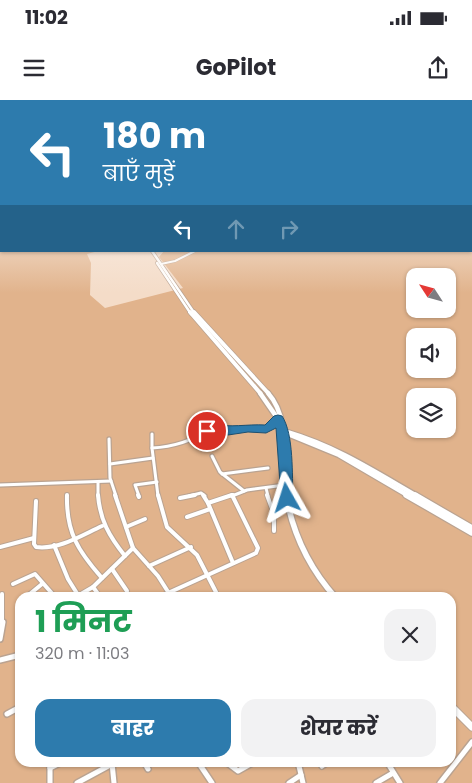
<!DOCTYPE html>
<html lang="hi">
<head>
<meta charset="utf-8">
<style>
  :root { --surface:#fff; --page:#f2f2f3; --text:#2b2b33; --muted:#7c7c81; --accent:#2d7bad }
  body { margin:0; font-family:Poppins,"Noto Sans Devanagari",sans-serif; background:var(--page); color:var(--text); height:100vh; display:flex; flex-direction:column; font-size:19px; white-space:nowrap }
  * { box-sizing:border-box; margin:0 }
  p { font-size:16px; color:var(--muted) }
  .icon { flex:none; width:28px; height:28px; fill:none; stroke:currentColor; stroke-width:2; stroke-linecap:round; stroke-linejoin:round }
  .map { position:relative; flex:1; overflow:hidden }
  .drawer { position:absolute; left:15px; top:492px; width:441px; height:175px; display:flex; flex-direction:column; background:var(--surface); border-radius:15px; box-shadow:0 1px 4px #0004 }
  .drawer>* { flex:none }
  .guide { position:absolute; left:0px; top:0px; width:472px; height:152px; box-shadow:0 1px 4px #0004; background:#2d7bad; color:#fff; overflow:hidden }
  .needle { width:32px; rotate:306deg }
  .controls { position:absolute; left:406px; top:168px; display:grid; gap:10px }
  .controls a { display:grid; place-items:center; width:50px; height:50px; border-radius:10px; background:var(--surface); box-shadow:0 1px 4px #0004; font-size:25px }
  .pin { position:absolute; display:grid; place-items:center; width:42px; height:42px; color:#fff; margin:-21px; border:2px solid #fff; border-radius:50%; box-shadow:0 1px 5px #0007 }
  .me { position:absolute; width:55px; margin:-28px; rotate:354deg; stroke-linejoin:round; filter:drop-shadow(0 0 4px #0008) }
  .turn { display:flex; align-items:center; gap:18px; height:105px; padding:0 20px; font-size:22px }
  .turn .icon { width:65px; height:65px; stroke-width:2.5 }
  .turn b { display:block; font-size:35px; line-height:42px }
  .lanes { display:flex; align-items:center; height:48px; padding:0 20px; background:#0003; justify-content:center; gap:25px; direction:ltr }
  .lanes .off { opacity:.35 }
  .round { display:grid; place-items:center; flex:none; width:52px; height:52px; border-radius:15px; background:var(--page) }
  .overview { display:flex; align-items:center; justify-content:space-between; height:85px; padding:0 20px }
  h1 { font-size:30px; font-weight:700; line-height:38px; color:#1e9e55 }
  .button { display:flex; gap:10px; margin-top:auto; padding:10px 20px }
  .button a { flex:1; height:58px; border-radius:15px; background:var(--accent); color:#fff; font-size:20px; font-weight:700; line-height:58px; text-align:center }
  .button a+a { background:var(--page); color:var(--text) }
  .status { display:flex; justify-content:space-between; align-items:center; height:35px; padding:0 25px; background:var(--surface); direction:ltr }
  .status svg { height:14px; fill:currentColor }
  header { display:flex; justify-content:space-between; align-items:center; height:65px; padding:0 20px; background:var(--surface); font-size:22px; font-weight:700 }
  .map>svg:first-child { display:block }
  .green { fill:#e1b38c; fill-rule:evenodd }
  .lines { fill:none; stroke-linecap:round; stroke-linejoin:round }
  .minor-far3-casing { stroke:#baa391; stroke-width:3 }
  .minor-far2-casing { stroke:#baa391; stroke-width:5.5 }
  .minor-far1-casing { stroke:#baa391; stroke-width:6 }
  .minor-casing { stroke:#baa391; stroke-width:8 }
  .secondary-far4-casing { stroke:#baa391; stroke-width:4 }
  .secondary-far3-casing { stroke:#baa391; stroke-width:5.5 }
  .secondary-far2-casing { stroke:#baa391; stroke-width:7 }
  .secondary-far1-casing { stroke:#baa391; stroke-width:8 }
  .secondary-casing { stroke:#baa391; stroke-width:9 }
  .minor-far3 { stroke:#fff; stroke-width:2 }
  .minor-far2 { stroke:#fff; stroke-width:3 }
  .minor-far1 { stroke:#fff; stroke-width:4 }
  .minor { stroke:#fff; stroke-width:5 }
  .secondary-far4 { stroke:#fff; stroke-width:2.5 }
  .secondary-far3 { stroke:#fff; stroke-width:4 }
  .secondary-far2 { stroke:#fff; stroke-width:4.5 }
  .secondary-far1 { stroke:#fff; stroke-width:5.5 }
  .secondary { stroke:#fff; stroke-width:7 }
  .route { fill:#2d7bad; stroke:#1d5070 }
</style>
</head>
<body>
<div class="status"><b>11:02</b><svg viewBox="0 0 49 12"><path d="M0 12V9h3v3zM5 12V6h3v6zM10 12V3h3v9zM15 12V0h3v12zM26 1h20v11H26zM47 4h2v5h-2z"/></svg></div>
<header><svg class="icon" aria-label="menu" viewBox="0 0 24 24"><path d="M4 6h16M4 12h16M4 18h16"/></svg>GoPilot<svg class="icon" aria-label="share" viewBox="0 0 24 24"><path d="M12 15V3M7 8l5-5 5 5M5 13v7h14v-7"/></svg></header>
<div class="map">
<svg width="472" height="683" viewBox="0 0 472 683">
  <rect width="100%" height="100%" fill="#f4dcc8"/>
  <path class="green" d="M472 98V683H0V147L1 151H98L87 154 91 163 90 195 105 208 183 188 159 157 164 151H471ZM415 176H448V209H415ZM415 236H448V269H415ZM415 296H448V329H415ZM20 498H451V662H20Z"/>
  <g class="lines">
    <g class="minor-far3-casing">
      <path id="minor-far3" d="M161 164 175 161 195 151"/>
    </g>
    <g class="minor-far2-casing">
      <g id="minor-far2">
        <path d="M152 334V348"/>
        <path d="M109 339 110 378 116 396"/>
        <path d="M212 356 220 372 244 391"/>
        <path d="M110 364 153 358"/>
        <path d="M222 374 268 368"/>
        <path d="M98 382V396"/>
        <path d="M0 385 111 381"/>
        <path d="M266 388 268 396"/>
        <path d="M139 396 135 385 157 382"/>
        <path d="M158 396 152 348C175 347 194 340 213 328L228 331 248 328 266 329 272 326 278 319"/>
        <path d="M189 396 201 393 205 396"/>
        <path d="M230 396 232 395"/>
        <path d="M232 396 247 390 285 385"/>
      </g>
    </g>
    <g class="minor-far1-casing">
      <g id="minor-far1">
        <path d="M67 395C66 432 78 451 102 478"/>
        <path d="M98 395C100 420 109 436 125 456"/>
        <path d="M115 395 133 448 158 476 172 498"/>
        <path d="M138 395 139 397"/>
        <path d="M158 395 167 427 197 455 219 498"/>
        <path d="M203 395 208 403"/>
        <path d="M232 395 208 403 233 463"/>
        <path d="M267 395 274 414V431"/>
        <path d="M180 398 195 395"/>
        <path d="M36 401 34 444 36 447C59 450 82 435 102 426"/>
        <path d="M187 417 210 409"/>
        <path d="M126 427 145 419"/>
        <path d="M54 445 68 479 78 495"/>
        <path d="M0 447 34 438"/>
        <path d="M149 466 191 447"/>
        <path d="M112 469 127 491"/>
        <path d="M13 484 35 474 56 498"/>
        <path d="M2 494V523"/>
        <path d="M25 498 42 484"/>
        <path d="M74 498 93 487"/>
        <path d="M101 498 93 487 133 448"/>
        <path d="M157 498 256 453 258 448 232 395H233"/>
      </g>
    </g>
    <g class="minor-casing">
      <g id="minor">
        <path d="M0 539 3 522"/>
        <path d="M0 560 20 555"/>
        <path d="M7 614 20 607"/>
        <path d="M50 662V683"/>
        <path d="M144 662 148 669"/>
        <path d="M198 662 212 683"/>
        <path d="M226 662 238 671 254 662"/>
        <path d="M298 662 303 683"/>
        <path d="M387 662 400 683"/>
        <path d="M112 663 114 683"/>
        <path d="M322 666 328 662"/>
        <path d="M50 668 62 662"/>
        <path d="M77 683 112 664"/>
        <path d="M289 683 301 675"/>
        <path d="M376 683 393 673"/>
        <path d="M440 683 472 642"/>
      </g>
    </g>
    <g class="secondary-far4-casing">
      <g id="secondary-far4">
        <path d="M152 151 195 214"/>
        <path d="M157 163 191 214"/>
      </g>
    </g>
    <g class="secondary-far3-casing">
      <g id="secondary-far3">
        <path d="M190 212 261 294"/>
        <path d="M194 212 269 294"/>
      </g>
    </g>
    <g class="secondary-far2-casing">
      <g id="secondary-far2">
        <path d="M260 293 280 322"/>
        <path d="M268 293C292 320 281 362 286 396"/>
        <path d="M283 332 339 355 409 396"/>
        <path d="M287 332C337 347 372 370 417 396"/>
      </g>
    </g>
    <g class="secondary-far1-casing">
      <g id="secondary-far1">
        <path d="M286 395C293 435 309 468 336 498"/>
        <path d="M406 395 472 433"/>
        <path d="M415 395 472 428"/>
      </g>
    </g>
    <g class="secondary-casing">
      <path id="secondary" d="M451 606 472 627"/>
    </g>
    <use href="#minor-far3" class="minor-far3"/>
    <use href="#minor-far2" class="minor-far2"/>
    <use href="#minor-far1" class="minor-far1"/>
    <use href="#minor" class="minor"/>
    <use href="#secondary-far4" class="secondary-far4"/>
    <use href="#secondary-far3" class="secondary-far3"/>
    <use href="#secondary-far2" class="secondary-far2"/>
    <use href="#secondary-far1" class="secondary-far1"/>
    <use href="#secondary" class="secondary"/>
  </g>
  <linearGradient id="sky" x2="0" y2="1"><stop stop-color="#97a0a8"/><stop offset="0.51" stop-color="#faefe6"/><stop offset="1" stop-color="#faefe6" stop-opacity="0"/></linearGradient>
  <rect width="472" height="193" fill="url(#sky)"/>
  <path class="route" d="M278 315 282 316C294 334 292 376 293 398L292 402H282L281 398 276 328 266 333 248 332 228 335 214 332 207 334 202 331 213 324C230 328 247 324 265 325L274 316Z"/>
</svg>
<div class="controls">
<a><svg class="needle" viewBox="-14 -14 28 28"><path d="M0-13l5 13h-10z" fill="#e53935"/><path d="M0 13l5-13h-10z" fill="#7c7c81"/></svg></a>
<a><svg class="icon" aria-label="sound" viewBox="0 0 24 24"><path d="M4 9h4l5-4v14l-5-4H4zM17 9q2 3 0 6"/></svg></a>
<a><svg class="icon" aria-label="layers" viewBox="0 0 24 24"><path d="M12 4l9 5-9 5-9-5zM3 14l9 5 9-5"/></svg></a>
</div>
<div class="pin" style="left:207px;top:331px;background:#d93025"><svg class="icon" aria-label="arrive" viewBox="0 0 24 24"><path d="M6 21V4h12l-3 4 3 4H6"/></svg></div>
<svg class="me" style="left:287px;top:398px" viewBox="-20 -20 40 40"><path d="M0-17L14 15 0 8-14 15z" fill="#2d7bad" stroke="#fff" stroke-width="4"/></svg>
<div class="guide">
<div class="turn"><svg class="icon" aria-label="left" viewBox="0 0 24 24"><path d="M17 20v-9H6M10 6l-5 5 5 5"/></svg><div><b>180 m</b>बाएँ मुड़ें</div></div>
<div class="lanes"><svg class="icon" aria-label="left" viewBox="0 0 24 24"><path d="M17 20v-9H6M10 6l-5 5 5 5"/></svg><svg class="icon off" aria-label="ahead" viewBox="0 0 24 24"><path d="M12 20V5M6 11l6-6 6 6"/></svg><svg class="icon off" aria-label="right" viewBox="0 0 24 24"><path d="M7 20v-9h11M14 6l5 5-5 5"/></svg></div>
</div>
<section class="drawer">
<div class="overview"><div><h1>1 मिनट</h1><p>320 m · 11:03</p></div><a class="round"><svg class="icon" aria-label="close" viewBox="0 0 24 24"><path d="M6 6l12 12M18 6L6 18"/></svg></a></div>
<div class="button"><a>बाहर</a><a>शेयर करें</a></div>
</section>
</div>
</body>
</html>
